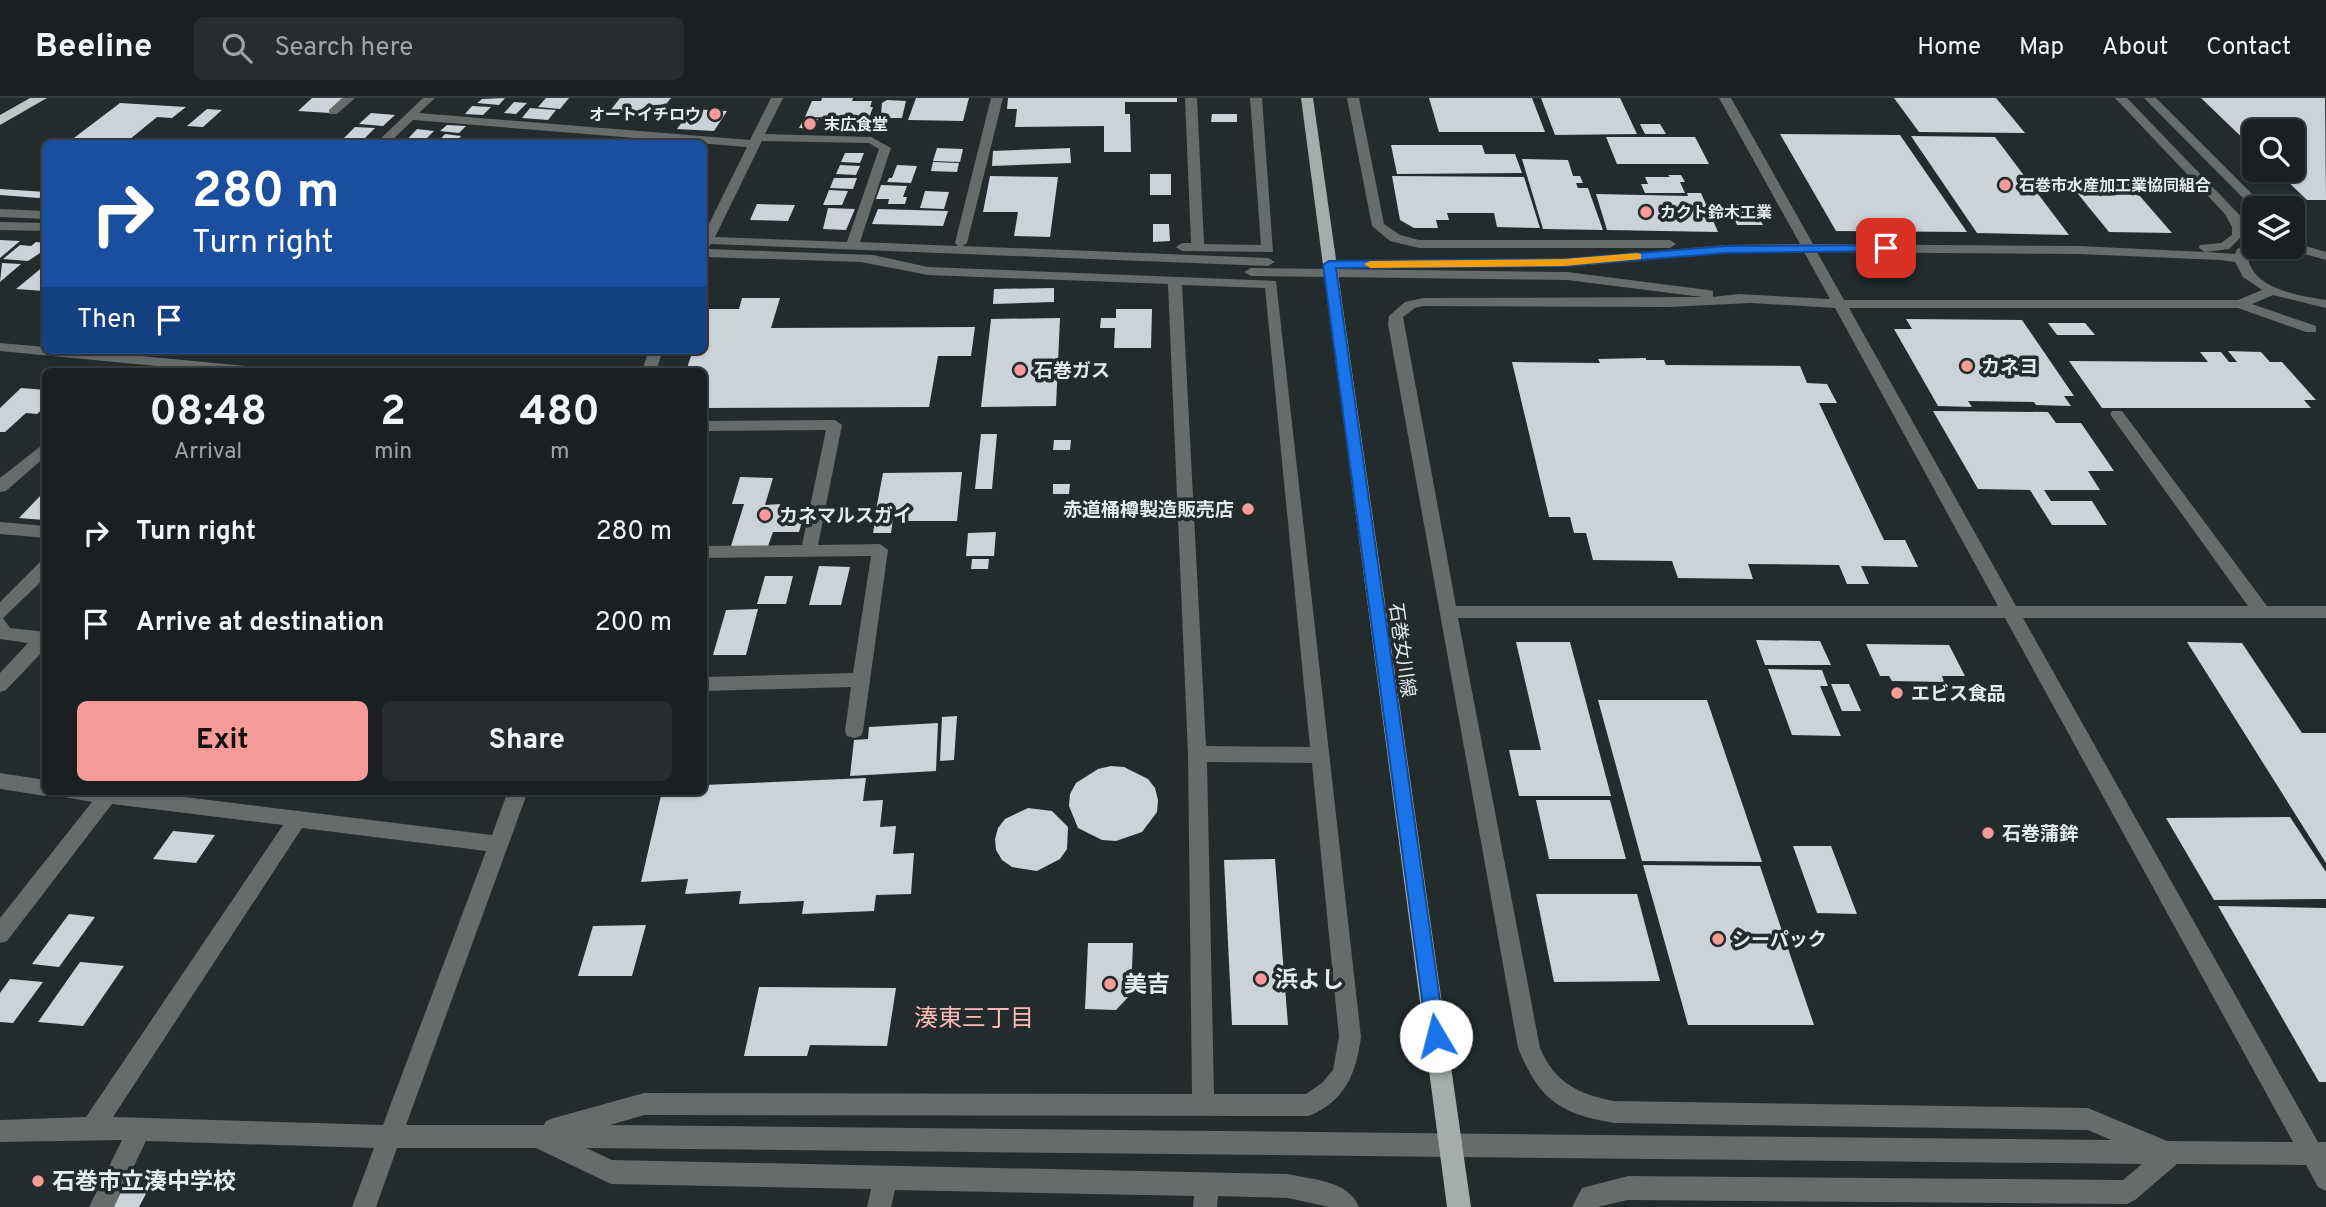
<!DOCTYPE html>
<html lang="en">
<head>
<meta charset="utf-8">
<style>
  :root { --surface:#1a2022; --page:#272d2f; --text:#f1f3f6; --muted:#9fa3a5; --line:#383e40; --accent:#f59b98 }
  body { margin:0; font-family:Overpass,"Noto Sans JP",sans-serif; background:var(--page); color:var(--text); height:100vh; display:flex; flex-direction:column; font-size:26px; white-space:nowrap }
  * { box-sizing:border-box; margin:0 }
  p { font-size:23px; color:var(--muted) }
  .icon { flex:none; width:38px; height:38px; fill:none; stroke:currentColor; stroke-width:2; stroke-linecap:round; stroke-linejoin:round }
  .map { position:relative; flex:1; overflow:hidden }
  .drawer { position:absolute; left:42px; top:270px; width:665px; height:427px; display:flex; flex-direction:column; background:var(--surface); border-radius:10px; box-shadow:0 2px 5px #0004,0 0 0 2px var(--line) }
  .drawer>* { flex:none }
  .banner { position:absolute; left:42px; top:42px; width:665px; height:214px; border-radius:10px; box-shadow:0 2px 5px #0004,0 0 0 2px var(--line); background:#1a4fa0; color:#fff; overflow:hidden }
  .tools { position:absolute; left:2242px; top:21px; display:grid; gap:14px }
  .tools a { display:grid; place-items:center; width:63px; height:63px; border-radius:10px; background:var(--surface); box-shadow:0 2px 5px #0004,0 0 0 2px var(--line); font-size:35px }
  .pin { position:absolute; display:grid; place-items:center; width:60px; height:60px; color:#fff; margin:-30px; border-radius:14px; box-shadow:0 4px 10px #0006 }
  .me { position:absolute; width:77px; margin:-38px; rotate:352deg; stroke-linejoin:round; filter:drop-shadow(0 0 5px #0008) }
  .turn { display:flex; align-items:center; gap:24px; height:147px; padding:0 35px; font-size:32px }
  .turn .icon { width:91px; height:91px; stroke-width:2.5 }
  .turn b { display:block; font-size:49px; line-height:60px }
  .then { display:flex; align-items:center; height:66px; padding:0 35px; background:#0003; gap:14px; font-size:26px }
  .eta { display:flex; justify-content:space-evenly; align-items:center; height:119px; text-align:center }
  .eta b { font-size:42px; font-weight:700; line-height:49px }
  .button { display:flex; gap:14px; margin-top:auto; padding:14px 35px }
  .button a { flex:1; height:80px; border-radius:10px; background:var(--accent); color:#111; font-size:28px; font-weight:700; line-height:80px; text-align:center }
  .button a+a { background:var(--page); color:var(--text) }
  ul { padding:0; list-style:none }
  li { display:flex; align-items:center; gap:21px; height:91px; padding:0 35px }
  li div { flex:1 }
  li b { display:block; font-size:26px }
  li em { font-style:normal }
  header { display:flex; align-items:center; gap:42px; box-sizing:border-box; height:98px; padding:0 35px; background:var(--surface); border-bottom:2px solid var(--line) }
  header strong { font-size:33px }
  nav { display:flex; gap:38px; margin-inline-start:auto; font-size:24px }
  .search { width:490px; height:63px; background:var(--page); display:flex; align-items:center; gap:18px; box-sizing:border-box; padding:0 24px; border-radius:10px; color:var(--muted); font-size:26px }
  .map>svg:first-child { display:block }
  .building { fill:#cbd2d8 }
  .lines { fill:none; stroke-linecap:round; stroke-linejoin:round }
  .minor { fill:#676b6a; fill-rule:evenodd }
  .major { fill:#a5adab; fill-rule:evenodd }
  .highway { fill:#bdc7c4; fill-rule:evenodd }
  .route { fill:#1a73e8; stroke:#114b97; stroke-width:2 }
  .slow { fill:#f59e0b }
  .poi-dot { fill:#f59b98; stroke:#232b2d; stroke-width:2.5 }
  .labels { text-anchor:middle; stroke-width:7; stroke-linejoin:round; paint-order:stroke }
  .far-poi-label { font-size:16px; font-weight:bold; fill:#e5eaeb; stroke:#232b2d; text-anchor:start }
  .poi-label { font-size:19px; font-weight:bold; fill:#e5eaeb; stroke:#232b2d; text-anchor:start }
  .street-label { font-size:19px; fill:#e5eaeb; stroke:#232b2d }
  .near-poi-label { font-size:23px; font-weight:bold; fill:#e5eaeb; stroke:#232b2d; text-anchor:start }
  .near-neighbourhood-label { font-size:24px; fill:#febab6; stroke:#232b2d }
</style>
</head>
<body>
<header>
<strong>Beeline</strong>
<div class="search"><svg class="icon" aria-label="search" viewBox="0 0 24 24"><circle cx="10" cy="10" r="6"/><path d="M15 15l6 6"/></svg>Search here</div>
<nav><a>Home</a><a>Map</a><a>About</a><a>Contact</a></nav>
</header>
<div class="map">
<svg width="2326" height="1109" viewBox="0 0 2326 1109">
  <rect width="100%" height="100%" fill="#232b2d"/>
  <g class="building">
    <path d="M312 0H346L330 15 298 13Z"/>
    <path d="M505 0 499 7 477 5 482 1Z"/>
    <path d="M546 0H569L560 11 538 9Z"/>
    <path d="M620 0H671L658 16 610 13Z"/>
    <path d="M822 0H853L852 3H872L870 9H873L869 20 805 19 812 3H821Z"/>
    <path d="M916 0H969L963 23 908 22Z"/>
    <path d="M1008 0H1177V4H1125V16H1130L1131 54H1104V28L1015 29 1017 11H1007Z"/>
    <path d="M1429 0H1532L1545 34H1439Z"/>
    <path d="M1541 0H1620L1637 36 1555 37Z"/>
    <path d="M1894 0H1996L2025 35 1919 34Z"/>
    <path d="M2201 0H2325L2326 102H2307L2276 72H2292V33H2254V51Z"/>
    <path d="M887 2 906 3 902 20H873L875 16H881L882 5Z"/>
    <path d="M514 4 527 5 516 16 504 15Z"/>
    <path d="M120 5 186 9 172 20 157 19 124 46H66Z"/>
    <path d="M472 8 491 9 483 17 465 16Z"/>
    <path d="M530 10 556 12 548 22 522 20Z"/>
    <path d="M207 11 222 12 203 29 187 28Z"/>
    <path d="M691 11 727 13 714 33 677 31Z"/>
    <path d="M371 15 395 17 383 28 359 26Z"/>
    <path d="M1212 16H1237V24H1211Z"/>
    <path d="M804 21H818L814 31 799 30Z"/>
    <path d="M872 23 889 24 885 33 860 36 862 31H869Z"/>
    <path d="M1640 26H1660L1666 36H1645Z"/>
    <path d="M447 27 466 28 459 35 440 33Z"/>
    <path d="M355 29 375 30 360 45 340 44Z"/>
    <path d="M417 31 434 33 421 46H403Z"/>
    <path d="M445 36 461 38 454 46H436Z"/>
    <path d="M1780 36 1900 37 1967 134 1836 133Z"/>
    <path d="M1911 38 1995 39 2069 137 1977 135Z"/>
    <path d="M1606 39H1695L1709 66H1617Z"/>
    <path d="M1391 47H1482L1485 56H1515L1522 75 1397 76Z"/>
    <path d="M937 50 963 51 960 64 933 63Z"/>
    <path d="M1070 50 1071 65 992 68 993 53Z"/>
    <path d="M845 55H864L860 65 841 64Z"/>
    <path d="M1522 61 1568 62 1573 78H1580L1583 85H1576L1578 90H1588L1603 132 1543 131Z"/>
    <path d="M933 64 959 65 957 74 931 73Z"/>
    <path d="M840 67 860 68 856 77 836 76Z"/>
    <path d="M897 67 917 68 911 85 887 84 889 80H892Z"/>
    <rect x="1150" y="76" width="21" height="21"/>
    <path d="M1668 77H1681L1685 84H1680L1685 95H1645L1641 86H1648L1645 79H1670Z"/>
    <path d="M990 78 1058 79 1050 139 1014 138 1018 114H983Z"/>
    <path d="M1392 78 1524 79 1540 130 1497 129 1494 115H1447L1449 122H1436L1438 130H1414L1400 122Z"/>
    <path d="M834 80H857L853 91 830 90Z"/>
    <path d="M2065 80 2125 81 2172 135 2109 134Z"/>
    <path d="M881 87 907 88 903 99H907L905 106H888L889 101H876Z"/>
    <path d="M0 91 46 94V95L39 100 0 97Z"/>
    <path d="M829 92 848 93 842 107H823Z"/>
    <path d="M925 93 949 94 944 111 920 110Z"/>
    <path d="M1687 95H1701L1718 134 1607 132 1596 96 1688 98Z"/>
    <path d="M757 106 795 107 788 123 750 122Z"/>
    <path d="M1727 106 1752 107 1763 127H1737Z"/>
    <path d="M828 110 855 111 846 132 823 131Z"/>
    <path d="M878 111 948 113 943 128 872 126Z"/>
    <path d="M1153 126H1169L1170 143 1153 144Z"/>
    <path d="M0 142 20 143 0 160Z"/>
    <path d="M36 144 46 145V151L28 163 3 161 20 147 31 148Z"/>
    <path d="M2 165 21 166 0 184Z"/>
    <path d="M44 168V193L16 191Z"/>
    <path d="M1054 190V204L993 206 994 191Z"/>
    <path d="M742 200H780L771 230 975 229 971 258H938L929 309 704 310V273H686L693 252H704V225L709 211H739Z"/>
    <path d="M1116 211H1152L1151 250H1114L1115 230H1100L1101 220H1116Z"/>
    <path d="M1060 220 1056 308 981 309 991 221Z"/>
    <path d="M1906 221 2022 222 2074 298H2064L2071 308 2036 307 2034 304 1968 303 1972 309 1938 308 1894 231H1912Z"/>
    <path d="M2048 225H2085L2095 237H2057Z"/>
    <path d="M2228 253 2261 254 2270 264H2282L2316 302H2304L2311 310H2102L2069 263 2208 264 2200 254H2221L2229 264H2237Z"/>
    <path d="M1646 260V262H1664L1666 267 1800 268 1807 285 1827 286 1837 305H1819L1884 442H1905L1918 469 1861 468 1869 486H1847L1839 467 1748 466 1753 481 1678 480 1672 463 1593 462 1586 435H1574L1570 419H1549L1512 264 1600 265 1598 261Z"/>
    <path d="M21 290 46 292V308L37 316 26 315 5 334H0V310Z"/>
    <path d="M1933 313 2048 314 2056 325H2081L2114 373H2088L2100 392H2044L2051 403H2092L2107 427H2052L2030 392 1978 391Z"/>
    <path d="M981 336H997L992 391H975Z"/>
    <path d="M1054 342H1071L1070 352H1053Z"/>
    <path d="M962 374 957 423H902L904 412H876L883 375Z"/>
    <path d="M740 379 773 380 765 407 780 406 778 416H804L799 434H773L768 448H731L744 406H732Z"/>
    <path d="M1053 386H1070L1069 396H1053Z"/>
    <path d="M42 396 46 397 44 422 19 420Z"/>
    <path d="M877 414H894L891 435H873Z"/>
    <path d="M996 434 994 458H966L968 435Z"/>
    <path d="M972 461H989L988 471H971Z"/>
    <path d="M819 468 850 469 841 507H809Z"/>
    <path d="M765 478H793L786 506H757Z"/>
    <path d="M758 511 746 557H713L726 512Z"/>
    <path d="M1756 542 1820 543 1831 567H1765Z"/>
    <path d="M1516 544H1570L1611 698H1519L1509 652H1541Z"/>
    <path d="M2187 544 2242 545 2302 635H2326V765Z"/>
    <path d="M1866 546 1949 547 1965 578H1942L1944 584 1892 583 1889 578H1880Z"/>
    <path d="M1768 571 1822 572 1828 588H1820L1841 638 1792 637Z"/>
    <path d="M1831 586H1849L1861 613H1842Z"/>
    <path d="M1598 602H1707L1762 764 1642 763Z"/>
    <path d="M957 618 954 662 940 663 942 619Z"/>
    <path d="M938 625 936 673 850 678 854 642 868 641 869 629Z"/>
    <path d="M1111 668 1124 669 1148 681 1155 690 1158 702 1157 714 1142 734 1116 743 1102 742 1078 730 1069 708 1070 696 1076 685 1098 671Z"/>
    <path d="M866 680 863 703 883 702 880 729 896 728 893 756 914 755 911 796 876 797 874 813 802 816 804 803 739 806 741 793 685 796 688 781 641 784 662 693H704V687Z"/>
    <path d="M1536 702H1610L1626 761H1549Z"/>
    <path d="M1028 710 1052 713 1068 729 1067 751 1060 761 1037 773 1012 769 1002 762 996 752 995 741 998 730 1005 721Z"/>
    <path d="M2290 719 2326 774V801L2214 802 2166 720Z"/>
    <path d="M173 733 215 737 196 765 153 761Z"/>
    <path d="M1793 748H1831L1857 816 1817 815Z"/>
    <path d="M1275 761 1288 927H1232L1224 762Z"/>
    <path d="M1643 767 1760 768 1814 927H1688Z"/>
    <path d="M1536 796H1637L1660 883 1554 884Z"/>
    <path d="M2218 808 2326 810V984H2319Z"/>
    <path d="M69 816 95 819 59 869 32 866Z"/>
    <path d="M646 827 632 878H578L593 828Z"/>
    <path d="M1088 845H1133L1131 896 1116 912 1085 911Z"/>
    <path d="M80 864 124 868 83 928 38 924Z"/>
    <path d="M10 881 43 884 13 925 0 924V895Z"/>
    <path d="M759 889 896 890 887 948 810 947 807 958H744Z"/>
    <path d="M117 1089 149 1090 139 1109H106Z"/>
  </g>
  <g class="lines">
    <g class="minor">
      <path d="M342 0H355L337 16H329V12Z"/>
      <path d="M423 0H435L419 15 750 42 771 0H783L765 36 871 39 891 50 860 144 958 148 955 145 991 0H1003L967 145 963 148 1268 160 1275 164 1268 168 711 146 707 151 873 157 928 169 1276 183 1361 939C1356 976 1345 1003 1309 1018L644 1017 610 1027 2111 1042 2088 1032 1614 1025C1559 1016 1539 1001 1518 950L1388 226 1389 218 1405 204 1423 200 1702 199 1567 182 1251 178 1244 174 1251 170 1567 174 1708 192 1713 193V199L1739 196 1830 201 1804 154 1726 155 1564 169H1478L1471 165 1478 161H1564L1726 147 1800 146 1719 0H1731L1813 146 2079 148 2205 154 2199 150 2200 147 2221 145 2232 137V129L2225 116 2115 0H2127L2254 132V143L2244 136 2229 151 2206 154 2235 156 2237 151 2254 144V149H2260L2248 156C2248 190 2299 198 2326 202V210L2273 197 2252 206 2316 228V234H2306L2238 210H1849L2016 508H2248L2112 319 2110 316 2112 313H2122L2267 508H2326V520H2023L2318 1044H2326V1093L2318 1089 2306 1067 2177 1066 2135 1102 2127 1106 1628 1102 1597 1109H1572L1582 1090 1628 1078 2123 1082 2142 1066 586 1050 612 1062 1288 1076C1313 1082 1348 1082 1359 1109H1329L1288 1100 1218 1098 1217 1109H1193L1194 1098 895 1092 891 1109H867L871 1091 611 1086 536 1050H397L376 1109H352L374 1050 146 1043 114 1109H89L122 1042 0 1044V1022L86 1019 283 727 112 706 7 843 0 845V820L92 704 64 699 61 693H136L492 737 508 693H528L406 1027H544L546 1023 554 1020 644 995 1192 996 1188 656 1168 186 928 177 861 164 704 159V136L747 49 413 22 388 46H375ZM762 43 869 45 879 51 847 144 715 139ZM1817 154 2079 156 2220 162 2235 164 2243 179 2262 192 2238 202H1844ZM1182 187 1265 190 1310 649 1206 648ZM1751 205 1835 210 1998 508H1456L1403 219 1415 210 1423 208 1668 209ZM1458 520H2005L2293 1044 2167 1043 2088 1010 1614 1003C1578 996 1555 985 1540 950ZM1207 664 1312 665 1339 939 1333 972 1322 985 1306 996H1214ZM302 730 486 753 383 1027 113 1019Z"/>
      <path d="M1185 0H1197L1204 146 1261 147 1250 0H1262L1273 154 1182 153 1176 149 1182 145H1191Z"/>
      <path d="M1347 0H1359L1384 126 1400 137 1419 142H1670L1676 146 1670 150H1419L1390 143 1372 128Z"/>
      <path d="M2144 0H2156L2266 110 2254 111Z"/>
      <path d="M0 111 46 113V121L0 119Z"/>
      <path d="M0 124 46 125V133L0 132Z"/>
      <path d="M2292 144 2326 154V162L2287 151 2286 149H2292Z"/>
      <path d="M0 245 46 249V252H79L257 269 264 273H209L0 253Z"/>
      <path d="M649 252H663L656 273H642Z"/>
      <path d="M835 322 842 327 818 447 880 446 888 452 863 633 861 638 854 640 847 638 845 633 851 589 704 593V579L853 575 871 458 704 460V448L802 447 826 332 704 333V323Z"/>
      <path d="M46 344V358L6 393 0 394V380Z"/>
      <path d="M0 424 46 428V440L0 436Z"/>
      <path d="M46 462V479L3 520 10 530 46 534V550L6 592 0 594V575L28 545 0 541V504L40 464Z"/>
      <path d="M0 675 46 682V693H54L46 698 0 691Z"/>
    </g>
    <path class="major" d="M1301 0H1313L1471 1109H1447Z"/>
    <path class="highway" d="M30 0H47L0 27V17Z"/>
  </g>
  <path class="route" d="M1886 147 1892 150 1890 153 1726 155 1564 168 1336 170 1445 938 1443 945 1436 948 1428 945 1323 167 1329 163 1564 161 1726 148Z"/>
  <path class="slow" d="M1637 155 1641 156V161L1564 168 1370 170 1364 166 1370 163 1564 161Z"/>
  <g class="poi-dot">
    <circle cx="715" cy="16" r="7"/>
    <circle cx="810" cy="26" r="7"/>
    <circle cx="2005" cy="87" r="7"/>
    <circle cx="1646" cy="114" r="7"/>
    <circle cx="1967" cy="268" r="7"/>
    <circle cx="1020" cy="272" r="7"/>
    <circle cx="1248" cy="411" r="7"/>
    <circle cx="765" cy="417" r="7"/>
    <circle cx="1897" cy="595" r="7"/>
    <circle cx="1988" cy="735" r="7"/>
    <circle cx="1718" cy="841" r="7"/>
    <circle cx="1261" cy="881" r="7"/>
    <circle cx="1110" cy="886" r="7"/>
    <circle cx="38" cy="1083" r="7"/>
  </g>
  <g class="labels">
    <g class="far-poi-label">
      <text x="701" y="22" text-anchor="end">オートイチロウ</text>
      <text x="824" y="32">末広食堂</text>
      <text x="2019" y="93">石巻市水産加工業協同組合</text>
      <text x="1660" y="120">カクト鈴木工業</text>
    </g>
    <g class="poi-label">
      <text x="1981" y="275">カネヨ</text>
      <text x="1034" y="279">石巻ガス</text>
      <text x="1234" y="418" text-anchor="end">赤道桶樽製造販売店</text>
      <text x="779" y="424">カネマルスガイ</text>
      <text x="1911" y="602">エビス食品</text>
      <text x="2002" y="742">石巻蒲鉾</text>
      <text x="1732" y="848">シーパック</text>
    </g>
    <g class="street-label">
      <text transform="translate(1403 552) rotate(82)" y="7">石巻女川線</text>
    </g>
    <g class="near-poi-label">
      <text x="1275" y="889">浜よし</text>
      <text x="1124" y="894">美吉</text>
      <text x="52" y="1091">石巻市立湊中学校</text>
    </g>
    <g class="near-neighbourhood-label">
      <text x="974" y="928">湊東三丁目</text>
    </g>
  </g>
</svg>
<div class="tools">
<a><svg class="icon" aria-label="search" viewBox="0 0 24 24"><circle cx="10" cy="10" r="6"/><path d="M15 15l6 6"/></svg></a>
<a><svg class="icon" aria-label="layers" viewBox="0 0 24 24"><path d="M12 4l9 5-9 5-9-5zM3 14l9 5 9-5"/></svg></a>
</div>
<div class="pin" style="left:1886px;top:150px;background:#d93025"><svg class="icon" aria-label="arrive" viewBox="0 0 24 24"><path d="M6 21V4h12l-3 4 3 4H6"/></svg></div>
<svg class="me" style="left:1436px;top:938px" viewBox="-20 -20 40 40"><circle r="19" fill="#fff"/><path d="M0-13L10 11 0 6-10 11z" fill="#1a73e8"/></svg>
<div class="banner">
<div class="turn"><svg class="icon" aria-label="right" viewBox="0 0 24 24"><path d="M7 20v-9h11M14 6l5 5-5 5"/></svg><div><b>280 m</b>Turn right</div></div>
<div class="then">Then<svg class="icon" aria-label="arrive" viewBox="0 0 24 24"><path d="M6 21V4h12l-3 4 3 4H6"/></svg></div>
</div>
<section class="drawer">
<div class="eta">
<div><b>08:48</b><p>Arrival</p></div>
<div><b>2</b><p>min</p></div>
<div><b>480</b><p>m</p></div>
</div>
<ul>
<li><svg class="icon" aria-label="right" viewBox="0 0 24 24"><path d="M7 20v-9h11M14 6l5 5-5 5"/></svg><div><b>Turn right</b></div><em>280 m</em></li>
<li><svg class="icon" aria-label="arrive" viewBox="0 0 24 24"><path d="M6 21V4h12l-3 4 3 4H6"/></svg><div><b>Arrive at destination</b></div><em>200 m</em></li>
</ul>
<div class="button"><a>Exit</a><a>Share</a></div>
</section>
</div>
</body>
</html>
